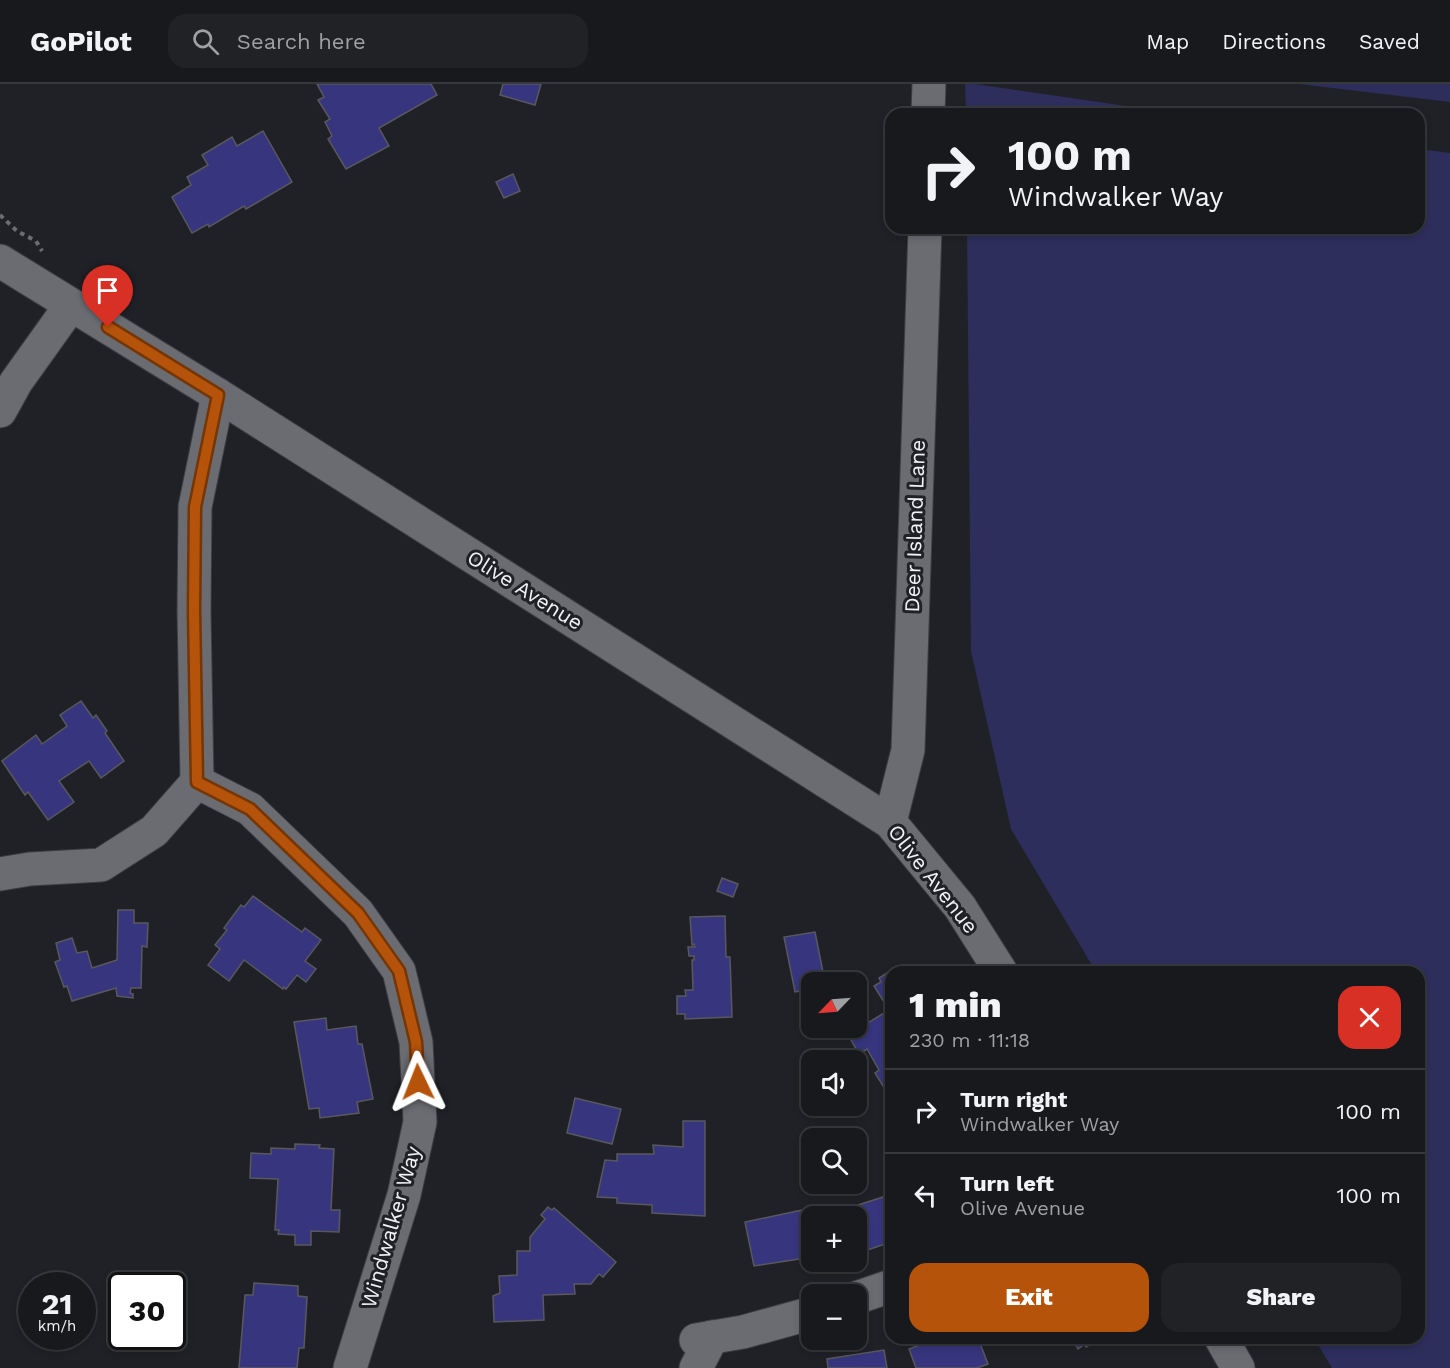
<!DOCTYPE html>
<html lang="en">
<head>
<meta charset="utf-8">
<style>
  :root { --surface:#18191c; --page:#212225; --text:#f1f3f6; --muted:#9fa0a3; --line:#36383b; --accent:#b45309 }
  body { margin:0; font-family:"Work Sans",sans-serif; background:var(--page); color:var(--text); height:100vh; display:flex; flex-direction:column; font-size:22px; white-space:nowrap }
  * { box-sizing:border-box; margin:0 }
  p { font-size:20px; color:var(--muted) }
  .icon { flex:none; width:33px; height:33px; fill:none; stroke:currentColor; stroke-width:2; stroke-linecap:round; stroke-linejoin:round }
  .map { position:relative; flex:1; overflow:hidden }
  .panel { position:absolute; left:885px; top:882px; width:540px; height:378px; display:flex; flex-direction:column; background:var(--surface); border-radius:18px; box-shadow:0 3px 9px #0003,0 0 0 2px var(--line) }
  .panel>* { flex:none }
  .guide { position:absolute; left:885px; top:24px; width:540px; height:126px; border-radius:18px; box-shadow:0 3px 9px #0003,0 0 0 2px var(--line); background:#18191c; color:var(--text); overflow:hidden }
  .needle { width:39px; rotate:245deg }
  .tools { position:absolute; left:801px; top:888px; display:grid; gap:12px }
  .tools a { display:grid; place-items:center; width:66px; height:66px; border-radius:12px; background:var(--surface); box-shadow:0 3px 9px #0003,0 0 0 2px var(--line); font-size:30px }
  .speed { position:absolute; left:18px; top:1188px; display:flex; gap:12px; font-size:30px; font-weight:700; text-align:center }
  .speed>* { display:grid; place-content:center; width:78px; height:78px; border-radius:50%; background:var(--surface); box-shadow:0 3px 9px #0003,0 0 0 2px var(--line); line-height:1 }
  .speed small { font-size:15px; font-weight:400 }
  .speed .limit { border:3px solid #111; border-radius:9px; background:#fff; color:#111 }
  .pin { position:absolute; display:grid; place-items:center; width:51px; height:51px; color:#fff; margin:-62px -26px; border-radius:50% 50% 50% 0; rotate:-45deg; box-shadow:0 0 6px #0007 }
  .pin .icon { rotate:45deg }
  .me { position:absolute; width:66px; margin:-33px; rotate:358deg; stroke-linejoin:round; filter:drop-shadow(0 0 4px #0008) }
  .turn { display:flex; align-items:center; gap:21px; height:126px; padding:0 24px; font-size:27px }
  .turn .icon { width:78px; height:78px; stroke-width:2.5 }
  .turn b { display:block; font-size:42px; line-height:51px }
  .round { display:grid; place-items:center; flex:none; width:63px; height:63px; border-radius:18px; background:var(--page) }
  .head { display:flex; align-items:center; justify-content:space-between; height:102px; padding:0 24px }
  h1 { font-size:36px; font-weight:800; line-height:45px }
  .primary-button { display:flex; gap:12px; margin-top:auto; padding:12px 24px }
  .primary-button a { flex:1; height:69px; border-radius:18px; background:var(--accent); color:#fff; font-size:24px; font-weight:800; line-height:69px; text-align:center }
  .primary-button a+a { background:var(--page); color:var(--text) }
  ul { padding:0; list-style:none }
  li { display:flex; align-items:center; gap:18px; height:84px; padding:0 24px; border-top:2px solid var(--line) }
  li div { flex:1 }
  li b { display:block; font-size:22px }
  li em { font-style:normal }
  header { display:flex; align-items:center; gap:36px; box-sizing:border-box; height:84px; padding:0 30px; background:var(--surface); border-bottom:2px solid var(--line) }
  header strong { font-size:28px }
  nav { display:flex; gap:33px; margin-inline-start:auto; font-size:21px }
  .search { width:420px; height:54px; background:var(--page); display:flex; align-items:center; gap:15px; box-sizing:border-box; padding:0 21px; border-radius:18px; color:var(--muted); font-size:22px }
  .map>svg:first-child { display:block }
  .green { fill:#2d2e5b }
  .building { fill:#37357d; stroke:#58585e; stroke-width:1.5 }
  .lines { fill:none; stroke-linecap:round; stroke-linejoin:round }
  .minor-casing { stroke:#3d3d42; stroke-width:35 }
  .path { stroke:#6c6c71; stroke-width:4; stroke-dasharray:4.5 4.5; stroke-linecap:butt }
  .minor { stroke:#6b6c72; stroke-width:33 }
  .route-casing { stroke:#753606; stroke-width:15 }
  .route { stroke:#b45309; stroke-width:10 }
  .labels { text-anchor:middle; stroke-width:6; stroke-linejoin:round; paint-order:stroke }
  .street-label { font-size:21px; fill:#f2f2f6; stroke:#202126 }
</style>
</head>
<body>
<header>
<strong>GoPilot</strong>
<div class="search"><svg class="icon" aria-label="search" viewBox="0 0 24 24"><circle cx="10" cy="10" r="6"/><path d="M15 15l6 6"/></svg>Search here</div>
<nav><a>Map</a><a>Directions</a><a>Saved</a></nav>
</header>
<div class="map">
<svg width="1450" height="1284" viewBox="0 0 1450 1284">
  <rect width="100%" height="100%" fill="#202126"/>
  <g class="green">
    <path d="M965 0H975L1181 30H966Z"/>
    <path d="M1299 0H1450V18Z"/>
    <path d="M1419 65 1450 69V1284H1332L1314 1254H1419V888H1096L1011 745 971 567 967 144H1419Z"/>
  </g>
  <g class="building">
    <path d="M317 0H431L437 11 379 44 389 62 346 85 328 55 332 52 325 38 330 35 318 16 324 13Z"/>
    <path d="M503 0H541L535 21 500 11Z"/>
    <path d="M263 47 292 98 246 125 244 122 209 143 208 140 192 149 172 113 191 101 187 93 208 81 202 71 232 53 237 62Z"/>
    <path d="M513 90 520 107 504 114 496 98Z"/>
    <path d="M81 617 93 634 96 631 107 647 105 649 124 677 101 694 89 677 59 697 74 718 48 736 28 708 25 711 2 677 36 651 42 660 67 642 60 631Z"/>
    <path d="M722 794 738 800 733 813 717 807Z"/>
    <path d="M253 812 302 848 305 844 321 856 305 877 316 885 306 898 297 891 286 905 284 903 283 905 244 876 229 897 208 881 220 865 215 861 227 846 224 844 241 821 244 823Z"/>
    <path d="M118 826H134V839H148L147 863 142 862 141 904H131L130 909 133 910V914L117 912 116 904 72 917 67 902 64 903 55 878 60 876 56 859 72 854 77 869 87 867 92 884 117 876Z"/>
    <path d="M725 832 726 873H730L732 933 685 935V930H677V912H686L685 906H693L692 876H694V872H689L688 863H695L694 860 692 861 690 833Z"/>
    <path d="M815 848 825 898H812V905L795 908 784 853Z"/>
    <path d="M895 884 898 888H891V1008L888 1010 875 989 879 986 867 965 859 970 848 951 889 926 874 902 881 898 879 894Z"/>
    <path d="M326 934 327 946 356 942 358 960H362L373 1015 357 1018 359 1029 320 1034 319 1024 309 1025 294 938Z"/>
    <path d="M575 1014 621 1025 612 1060 567 1049Z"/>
    <path d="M683 1037H705V1132L652 1129V1121L617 1119V1114L597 1113 605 1076 617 1077V1070H654L653 1061 683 1063Z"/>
    <path d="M295 1060 320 1061 319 1064 334 1065 331 1126H340L339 1148 311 1147V1161H295V1151L278 1150 279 1146H275L278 1095 250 1094 251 1069 271 1070V1064L295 1065Z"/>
    <path d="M883 1113 891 1136V1158L856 1170V1132H824Z"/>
    <path d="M548 1123 552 1126 554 1124 616 1178 603 1193 599 1190 591 1200H574L575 1210 543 1211 544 1236 494 1238 493 1212 500 1209 499 1192 517 1191V1167H530V1153L545 1135 541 1131Z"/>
    <path d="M812 1124 814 1132H812V1173L754 1182 745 1138Z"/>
    <path d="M254 1199 298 1202V1212L307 1213 304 1264H299L297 1284H239L245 1211H253Z"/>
    <path d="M939 1254H978L988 1280 977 1284H916L909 1265Z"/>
    <path d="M1072 1254H1097L1095 1256V1258L1086 1263 1085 1260 1078 1265Z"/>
    <path d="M884 1266 887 1284H828L827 1275Z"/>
  </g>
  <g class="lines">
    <g class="minor-casing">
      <g id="minor">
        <path d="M928 30 929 0"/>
        <path d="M0 177 218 311 890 738 960 823 1001 888"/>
        <path d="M0 327 16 298 71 221"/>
        <path d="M197 698 194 527 195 423 218 311"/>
        <path d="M890 738 908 666 925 144"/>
        <path d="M0 790 30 785 101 781 154 747 197 698 250 725 358 829 399 887 416 958 420 1038 404 1111 350 1284"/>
        <path d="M856 1214 891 1202"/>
        <path d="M1221 1254 1238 1284"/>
        <path d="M696 1256 743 1248 812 1229"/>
        <path d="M696 1284 712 1253"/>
      </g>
    </g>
    <path class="path" d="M0 131 17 147 36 157 42 167"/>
    <use href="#minor" class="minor"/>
  </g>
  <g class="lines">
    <g class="route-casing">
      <path id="route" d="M108 243 218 311 195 423 194 527 197 698 250 725 358 829 399 887 416 958 418 998"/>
    </g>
    <use href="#route" class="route"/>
  </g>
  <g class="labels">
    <g class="street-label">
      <text transform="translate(915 442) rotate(-88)" y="7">Deer Island Lane</text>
      <text transform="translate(525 506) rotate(32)" y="7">Olive Avenue</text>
      <text transform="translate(933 795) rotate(52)" y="7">Olive Avenue</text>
      <text transform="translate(391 1143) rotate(-74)" y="7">Windwalker Way</text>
    </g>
  </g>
</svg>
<div class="tools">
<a><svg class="needle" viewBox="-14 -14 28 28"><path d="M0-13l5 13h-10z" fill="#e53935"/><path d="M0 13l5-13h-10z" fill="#9fa0a3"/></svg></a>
<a><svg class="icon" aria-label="sound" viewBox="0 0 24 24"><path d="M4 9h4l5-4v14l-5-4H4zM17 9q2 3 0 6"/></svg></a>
<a><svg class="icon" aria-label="search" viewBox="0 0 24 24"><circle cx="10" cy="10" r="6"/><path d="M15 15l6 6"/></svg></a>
<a>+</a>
<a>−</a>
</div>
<div class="speed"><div>21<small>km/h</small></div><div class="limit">30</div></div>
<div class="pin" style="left:108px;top:243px;background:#d93025"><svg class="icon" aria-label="arrive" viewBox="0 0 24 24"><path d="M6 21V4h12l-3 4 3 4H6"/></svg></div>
<svg class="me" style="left:418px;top:998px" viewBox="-20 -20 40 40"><path d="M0-17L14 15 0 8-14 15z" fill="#b45309" stroke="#fff" stroke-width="4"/></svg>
<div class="guide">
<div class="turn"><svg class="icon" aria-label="right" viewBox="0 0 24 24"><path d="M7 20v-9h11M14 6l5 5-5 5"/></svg><div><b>100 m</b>Windwalker Way</div></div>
</div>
<section class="panel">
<div class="head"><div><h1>1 min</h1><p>230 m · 11:18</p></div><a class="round" style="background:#d93025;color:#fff"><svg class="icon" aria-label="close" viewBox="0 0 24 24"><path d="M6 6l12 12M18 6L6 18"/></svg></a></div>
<ul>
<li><svg class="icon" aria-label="right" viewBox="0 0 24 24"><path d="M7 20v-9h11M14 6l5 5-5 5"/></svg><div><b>Turn right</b><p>Windwalker Way</p></div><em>100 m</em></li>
<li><svg class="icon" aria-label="left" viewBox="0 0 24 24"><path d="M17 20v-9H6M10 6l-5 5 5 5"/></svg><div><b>Turn left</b><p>Olive Avenue</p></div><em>100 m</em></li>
</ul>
<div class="primary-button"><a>Exit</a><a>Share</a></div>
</section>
</div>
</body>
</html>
